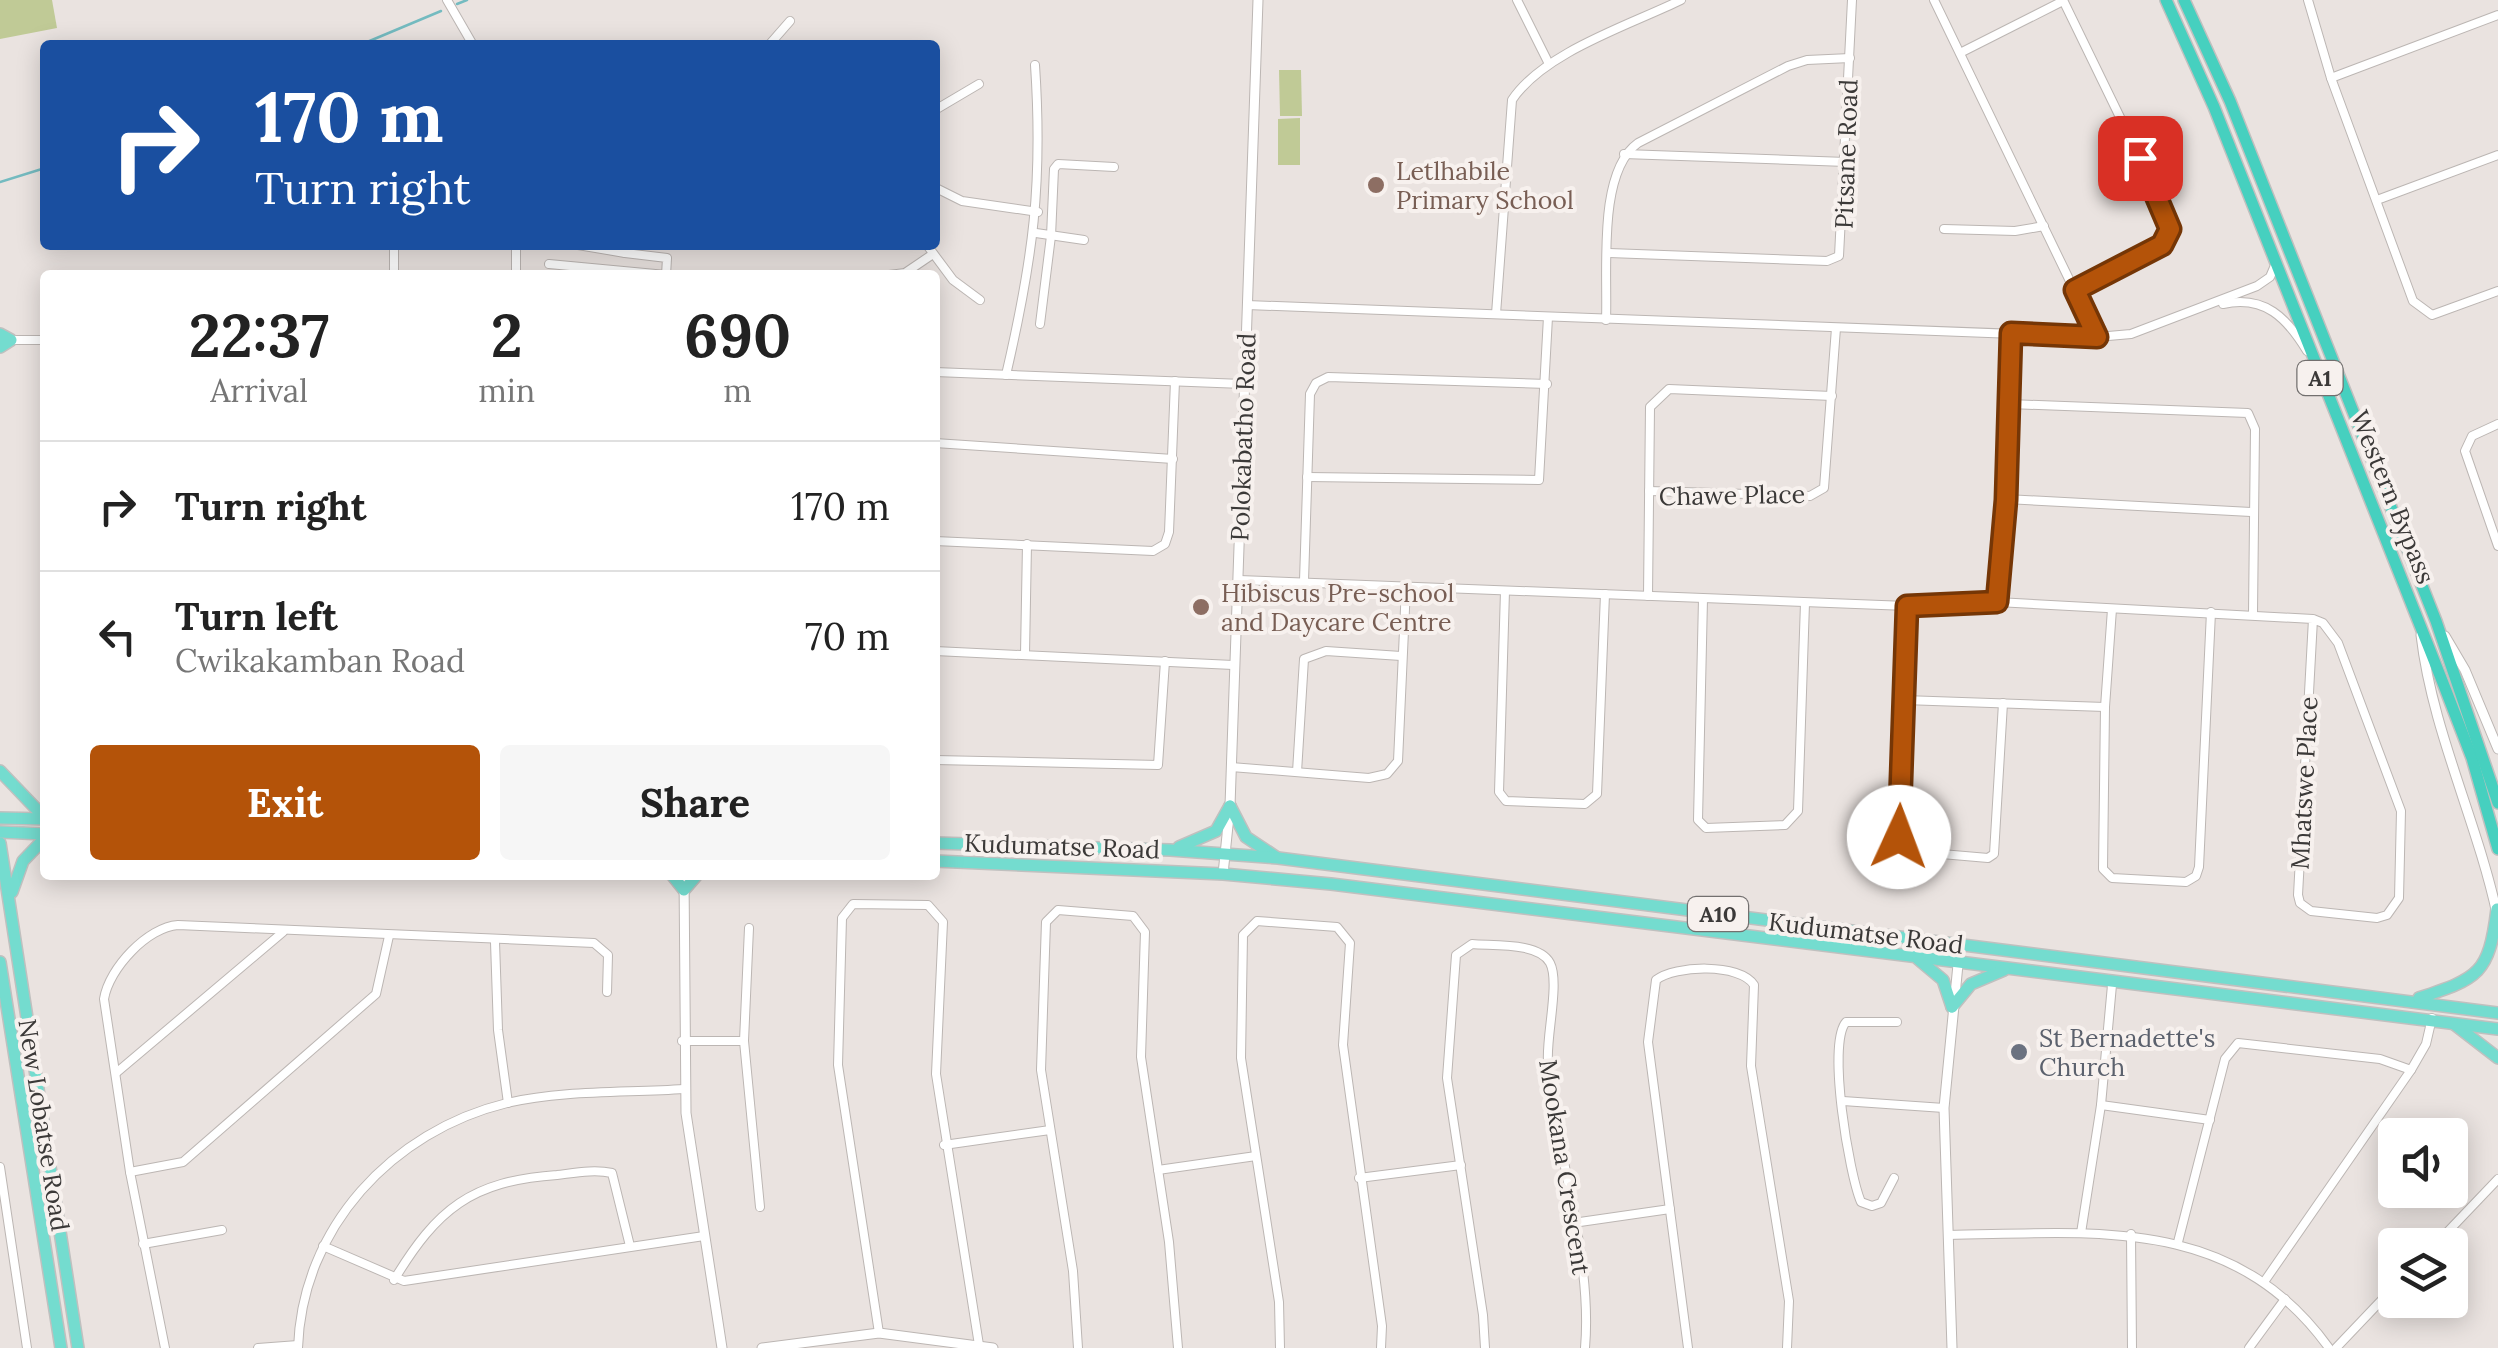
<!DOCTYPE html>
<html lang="en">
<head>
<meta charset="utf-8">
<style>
  :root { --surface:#fff; --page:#f6f6f6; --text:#222; --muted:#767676; --line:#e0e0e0; --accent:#b45309 }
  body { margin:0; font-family:Lora,serif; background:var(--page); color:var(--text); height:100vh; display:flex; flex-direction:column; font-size:38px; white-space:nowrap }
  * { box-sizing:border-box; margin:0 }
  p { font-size:32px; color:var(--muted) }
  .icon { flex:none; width:55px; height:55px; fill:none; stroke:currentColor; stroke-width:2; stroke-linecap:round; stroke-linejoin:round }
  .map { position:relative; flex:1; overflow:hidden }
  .drawer { position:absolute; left:40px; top:270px; width:900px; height:610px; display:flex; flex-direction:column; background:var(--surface); border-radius:10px; box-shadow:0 5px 25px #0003 }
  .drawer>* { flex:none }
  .guide { position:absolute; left:40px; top:40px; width:900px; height:210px; border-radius:10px; box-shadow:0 5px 25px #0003; background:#1a4fa0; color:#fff; overflow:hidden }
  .controls { position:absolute; left:2378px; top:1118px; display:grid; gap:20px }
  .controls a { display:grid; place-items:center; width:90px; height:90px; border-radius:10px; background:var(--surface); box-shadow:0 5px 25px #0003; font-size:50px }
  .pin { position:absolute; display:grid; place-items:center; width:85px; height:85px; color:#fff; margin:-42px; border-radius:20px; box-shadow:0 5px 15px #0006 }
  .me { position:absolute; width:110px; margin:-55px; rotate:2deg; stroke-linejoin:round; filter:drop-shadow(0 0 8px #0008) }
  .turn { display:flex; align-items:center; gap:35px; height:210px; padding:0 50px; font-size:45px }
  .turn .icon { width:130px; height:130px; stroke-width:2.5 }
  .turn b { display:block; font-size:70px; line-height:85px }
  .eta { display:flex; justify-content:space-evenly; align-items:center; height:170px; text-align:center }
  .eta b { font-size:60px; font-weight:700; line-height:70px }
  .action { display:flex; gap:20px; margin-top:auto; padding:20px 50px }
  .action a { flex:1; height:115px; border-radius:10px; background:var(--accent); color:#fff; font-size:40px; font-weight:700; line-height:115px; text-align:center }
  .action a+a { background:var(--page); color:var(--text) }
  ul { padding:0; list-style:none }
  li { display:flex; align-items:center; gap:30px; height:130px; padding:0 50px; border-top:2px solid var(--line) }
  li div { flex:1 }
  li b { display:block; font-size:38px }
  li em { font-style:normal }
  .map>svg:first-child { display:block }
  .green { fill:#c0ca96 }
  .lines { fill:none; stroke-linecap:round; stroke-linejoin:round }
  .stream { stroke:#74bbc0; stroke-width:2.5 }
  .minor-casing { stroke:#bcb6b3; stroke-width:10 }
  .tertiary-casing { stroke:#bcb6b3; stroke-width:11 }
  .primary-casing { stroke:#c0c0bf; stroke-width:14 }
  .trunk-casing { stroke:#c0c0bf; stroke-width:14 }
  .minor { stroke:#fff; stroke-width:8 }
  .tertiary { stroke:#fff; stroke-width:9 }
  .primary { stroke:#74dccf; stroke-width:11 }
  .trunk { stroke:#46d0bf; stroke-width:11 }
  .route-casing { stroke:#753606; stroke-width:25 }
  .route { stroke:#b45309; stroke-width:18 }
  .education-dot { fill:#8d6e63; stroke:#f7f1ee; stroke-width:4 }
  .worship-dot { fill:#6b7280; stroke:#f7f1ee; stroke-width:4 }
  .labels { text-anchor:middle; stroke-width:8; stroke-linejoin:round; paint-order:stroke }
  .shield { fill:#f7f1ee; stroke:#73706f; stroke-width:2.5 }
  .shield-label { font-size:22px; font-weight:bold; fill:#3b3938 }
  .street-label { font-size:25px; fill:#3b3938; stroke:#f7f1ee }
  .education-label { font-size:25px; fill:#785e54; stroke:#f7f1ee; text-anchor:start }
  .worship-label { font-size:25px; fill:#5b616d; stroke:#f7f1ee; text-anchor:start }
</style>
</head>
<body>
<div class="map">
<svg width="2498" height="1348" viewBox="0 0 2498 1348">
  <rect width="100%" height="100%" fill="#eae3e0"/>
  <g class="green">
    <path d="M0 0H52L57 28 0 39Z"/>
    <path d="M1279 70H1301L1302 116H1280Z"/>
    <path d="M1300 118V165H1278V119Z"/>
  </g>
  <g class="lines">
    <g class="stream">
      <path d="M457 4 467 0"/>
      <path d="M360 45 441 11"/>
      <path d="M0 182 45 168"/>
    </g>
    <g class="minor-casing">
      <g id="minor">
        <path d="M447 0 473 45"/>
        <path d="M1517 0 1549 64"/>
        <path d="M1934 0 2097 337"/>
        <path d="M2063 0 2170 220 2162 245 2075 290"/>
        <path d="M2308 0 2331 78 2413 301 2432 315 2498 291"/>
        <path d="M769 45 790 21"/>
        <path d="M1960 53 2063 1"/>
        <path d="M2331 78 2498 15"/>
        <path d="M935 110 979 84"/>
        <path d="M1624 154 1846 162"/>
        <path d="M935 158V189"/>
        <path d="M936 188 962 201 1038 212"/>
        <path d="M2377 200 2498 155"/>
        <path d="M1944 229 2015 231 2044 226"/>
        <path d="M1036 233 1084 240"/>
        <path d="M394 245V275"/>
        <path d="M578 245 625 253"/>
        <path d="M627 245 625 253 667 258 666 275"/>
        <path d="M927 245 953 280 980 300"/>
        <path d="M1609 253 1827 261 1839 256 1852 0"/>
        <path d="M549 264 666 275"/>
        <path d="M516 275V245"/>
        <path d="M804 275H822"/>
        <path d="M889 275 905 273 933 254"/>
        <path d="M2223 304C2265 295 2287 318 2307 351"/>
        <path d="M1247 305 2097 337 2131 334 2257 286 2270 277 2276 263"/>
        <path d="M1496 314 1512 100C1544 52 1630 25 1681 0"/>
        <path d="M1606 320C1608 272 1597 172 1638 143L1788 66 1807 60 1850 58"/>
        <path d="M1040 324 1051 236 1054 169 1058 164 1114 167"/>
        <path d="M10 340H45"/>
        <path d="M935 372 1243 384"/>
        <path d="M1006 375C1033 259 1043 184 1035 65"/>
        <path d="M2010 404 2248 413 2255 429 2253 614"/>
        <path d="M2498 424 2472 436 2465 451 2498 546"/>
        <path d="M935 443 1173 459"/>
        <path d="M1307 477 1539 480 1548 317"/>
        <path d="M1649 491 1810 496 1824 488 1836 328"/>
        <path d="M2006 499 2251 512"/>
        <path d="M935 541 1153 551 1165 544 1169 532 1175 381"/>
        <path d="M1239 580 1907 606 1997 602 2313 619 2323 623 2338 643 2401 811 2399 898 2387 915 2377 918 2311 911 2300 903 2298 895 2313 619"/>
        <path d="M1304 581 1310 394 1316 383 1328 377 1547 384"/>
        <path d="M1505 591 1499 792 1506 801 1585 804 1597 794 1605 594"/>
        <path d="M1648 596 1650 407 1669 389 1832 396"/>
        <path d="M1703 599 1698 820 1706 828 1785 825 1798 811 1805 603"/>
        <path d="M1997 602 2006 499 2011 333"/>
        <path d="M1907 606 1899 837 1907 851 1988 858 1994 854 2003 703"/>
        <path d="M2112 609 2105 707 2103 869 2112 878 2186 882 2196 876 2199 867 2211 612"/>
        <path d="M935 651 1233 665"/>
        <path d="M1025 654 1027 544"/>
        <path d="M1904 700 2105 707"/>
        <path d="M935 760 1158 765 1165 661"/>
        <path d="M1231 767 1369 778 1387 774 1398 761 1406 587"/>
        <path d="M1297 772 1304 659 1326 651 1401 656"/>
        <path d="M749 928 744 1041 760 1207"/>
        <path d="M495 942 498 1030 508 1103"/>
        <path d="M682 1041H744"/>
        <path d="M116 1073 283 932"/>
        <path d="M1843 1101 1944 1108"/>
        <path d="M2101 1105 2210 1120"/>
        <path d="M944 1145 1050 1130"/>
        <path d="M0 1167 27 1348"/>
        <path d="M1158 1170 1256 1156"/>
        <path d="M130 1172 183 1162 376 994 389 936"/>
        <path d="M1359 1178 1461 1165"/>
        <path d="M1894 1178 1881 1203 1872 1206 1861 1202C1849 1174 1827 1044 1846 1022H1897"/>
        <path d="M1573 1223 1670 1209"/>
        <path d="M2081 1233 2101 1105 2112 985"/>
        <path d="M2131 1234 2132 1348"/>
        <path d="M1948 1235C2093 1233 2232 1214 2329 1348"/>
        <path d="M2178 1242 2225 1059 2238 1043 2380 1059 2411 1070"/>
        <path d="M143 1244 222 1230"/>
        <path d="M2435 1245 2498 1179"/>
        <path d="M323 1246 404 1281 704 1236"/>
        <path d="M394 1280C437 1209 471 1181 557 1175 574 1173 594 1169 612 1173L630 1246"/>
        <path d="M2264 1282 2411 1070 2426 1044 2432 1018"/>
        <path d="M879 1333 838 1065 842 918 853 904 928 905 943 922 936 1074 979 1345"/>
        <path d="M165 1348 130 1172 104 999C109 968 148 927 178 925L594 943 608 955 607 992"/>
        <path d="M258 1348 298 1345"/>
        <path d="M298 1348C302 1228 392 1131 507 1103 563 1090 626 1093 684 1089"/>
        <path d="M1078 1348 1073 1271 1041 1070 1046 922 1058 910 1133 916 1145 932 1141 1057 1169 1242 1178 1348"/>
        <path d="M1280 1348 1279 1302 1241 1058 1243 935 1257 921 1337 927 1350 943 1343 1045 1382 1326 1381 1348"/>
        <path d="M1485 1348 1483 1315 1447 1078 1456 955 1472 944C1493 946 1539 942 1550 963 1560 982 1546 1037 1548 1061 1556 1154 1593 1257 1585 1348"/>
        <path d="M1688 1348 1648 1042 1656 980C1675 965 1740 963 1754 985L1751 1066 1789 1301 1787 1348"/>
        <path d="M2249 1348 2285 1299"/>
        <path d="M2336 1348 2395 1286"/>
      </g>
    </g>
    <g class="tertiary-casing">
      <g id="tertiary">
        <path d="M2421 635C2432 730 2477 821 2497 914"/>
        <path d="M2445 636 2465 670 2498 749"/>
        <path d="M1223 874 1230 806 1258 0"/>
        <path d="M684 875 686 1113 722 1348"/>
        <path d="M762 1348 879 1333 993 1348"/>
        <path d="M1952 1348 1944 1108 1960 944"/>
      </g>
    </g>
    <g class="primary-casing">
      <g id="primary">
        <path d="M0 334 11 340 0 347"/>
        <path d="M0 771 45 818"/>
        <path d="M1230 806 1246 837 1276 857"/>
        <path d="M0 818 45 819"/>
        <path d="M0 832 45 834"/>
        <path d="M0 843 78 1348"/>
        <path d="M935 843 1170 850 1278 858 2498 1013"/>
        <path d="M1179 847 1216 831 1230 806"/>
        <path d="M935 861 1223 874 1331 884 2498 1029"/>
        <path d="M672 875 684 890 697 875"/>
        <path d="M12 892 23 861 45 838"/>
        <path d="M1918 959 1943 980 1952 1007"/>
        <path d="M0 962 61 1348"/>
        <path d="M2419 998C2479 978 2489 974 2497 909"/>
        <path d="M1952 1007 1971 984 2004 970"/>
        <path d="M2454 1024 2498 1058"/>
      </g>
    </g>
    <g class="trunk-casing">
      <g id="trunk">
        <path d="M2166 0 2214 107 2443 683 2472 758 2498 849"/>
        <path d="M2184 0 2230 101 2436 621 2498 803"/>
      </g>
    </g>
    <use href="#minor" class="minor"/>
    <use href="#tertiary" class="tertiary"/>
    <use href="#primary" class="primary"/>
    <use href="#trunk" class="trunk"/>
  </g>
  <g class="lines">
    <g class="route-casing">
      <path id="route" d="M1899 837 1907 606 1997 602 2006 500 2011 333 2097 337 2075 290 2162 245 2170 229 2140 158"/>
    </g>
    <use href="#route" class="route"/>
  </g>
  <g class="education-dot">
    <circle cx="1376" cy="185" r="10"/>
    <circle cx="1201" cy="607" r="10"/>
  </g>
  <circle class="worship-dot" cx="2019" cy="1052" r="10"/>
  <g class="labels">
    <g class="shield">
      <rect x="2297.5" y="361" width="45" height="34" rx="8"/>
      <rect x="1688" y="897" width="60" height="34" rx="8"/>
    </g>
    <g class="shield-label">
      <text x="2320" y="386">A1</text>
      <text x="1718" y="922">A10</text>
    </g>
    <g class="street-label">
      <text transform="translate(1846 154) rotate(-88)" y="9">Pitsane Road</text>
      <text transform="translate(1243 437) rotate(-88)" y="9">Polokabatho Road</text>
      <text transform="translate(1732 495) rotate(-1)" y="9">Chawe Place</text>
      <text transform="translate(2393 497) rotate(68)" y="9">Western Bypass</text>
      <text transform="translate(2304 783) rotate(-87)" y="9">Mhatswe Place</text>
      <text transform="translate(1062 846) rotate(2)" y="9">Kudumatse Road</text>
      <text transform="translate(1866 933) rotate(7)" y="9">Kudumatse Road</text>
      <text transform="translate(44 1125) rotate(81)" y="9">New Lobatse Road</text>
      <text transform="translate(1565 1167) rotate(81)" y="9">Mookana Crescent</text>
    </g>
    <g class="education-label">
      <text x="1396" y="180">Letlhabile<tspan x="1396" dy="29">Primary School</tspan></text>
      <text x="1221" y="602">Hibiscus Pre-school<tspan x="1221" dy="29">and Daycare Centre</tspan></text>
    </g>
    <g class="worship-label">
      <text x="2039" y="1047">St Bernadette's<tspan x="2039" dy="29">Church</tspan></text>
    </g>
  </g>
</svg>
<div class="controls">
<a><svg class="icon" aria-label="sound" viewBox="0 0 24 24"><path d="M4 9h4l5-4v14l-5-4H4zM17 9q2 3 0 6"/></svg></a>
<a><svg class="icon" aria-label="layers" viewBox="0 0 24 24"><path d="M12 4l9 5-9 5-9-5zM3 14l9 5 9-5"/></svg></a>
</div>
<div class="pin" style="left:2140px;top:158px;background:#d93025"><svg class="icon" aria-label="arrive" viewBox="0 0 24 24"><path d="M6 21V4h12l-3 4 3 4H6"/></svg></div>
<svg class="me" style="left:1899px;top:837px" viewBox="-20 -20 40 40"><circle r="19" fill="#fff"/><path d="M0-13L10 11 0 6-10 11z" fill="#b45309"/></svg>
<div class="guide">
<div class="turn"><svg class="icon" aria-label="right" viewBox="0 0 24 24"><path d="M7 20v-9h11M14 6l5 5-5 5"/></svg><div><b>170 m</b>Turn right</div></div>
</div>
<section class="drawer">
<div class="eta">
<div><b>22:37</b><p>Arrival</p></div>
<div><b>2</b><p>min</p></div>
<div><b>690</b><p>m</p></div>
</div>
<ul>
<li><svg class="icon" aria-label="right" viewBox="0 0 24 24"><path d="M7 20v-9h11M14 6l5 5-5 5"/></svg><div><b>Turn right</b></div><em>170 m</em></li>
<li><svg class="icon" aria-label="left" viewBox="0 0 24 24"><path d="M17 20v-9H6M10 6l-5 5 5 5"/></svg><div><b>Turn left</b><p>Cwikakamban Road</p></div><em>70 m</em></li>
</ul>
<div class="action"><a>Exit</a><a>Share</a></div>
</section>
</div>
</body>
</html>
